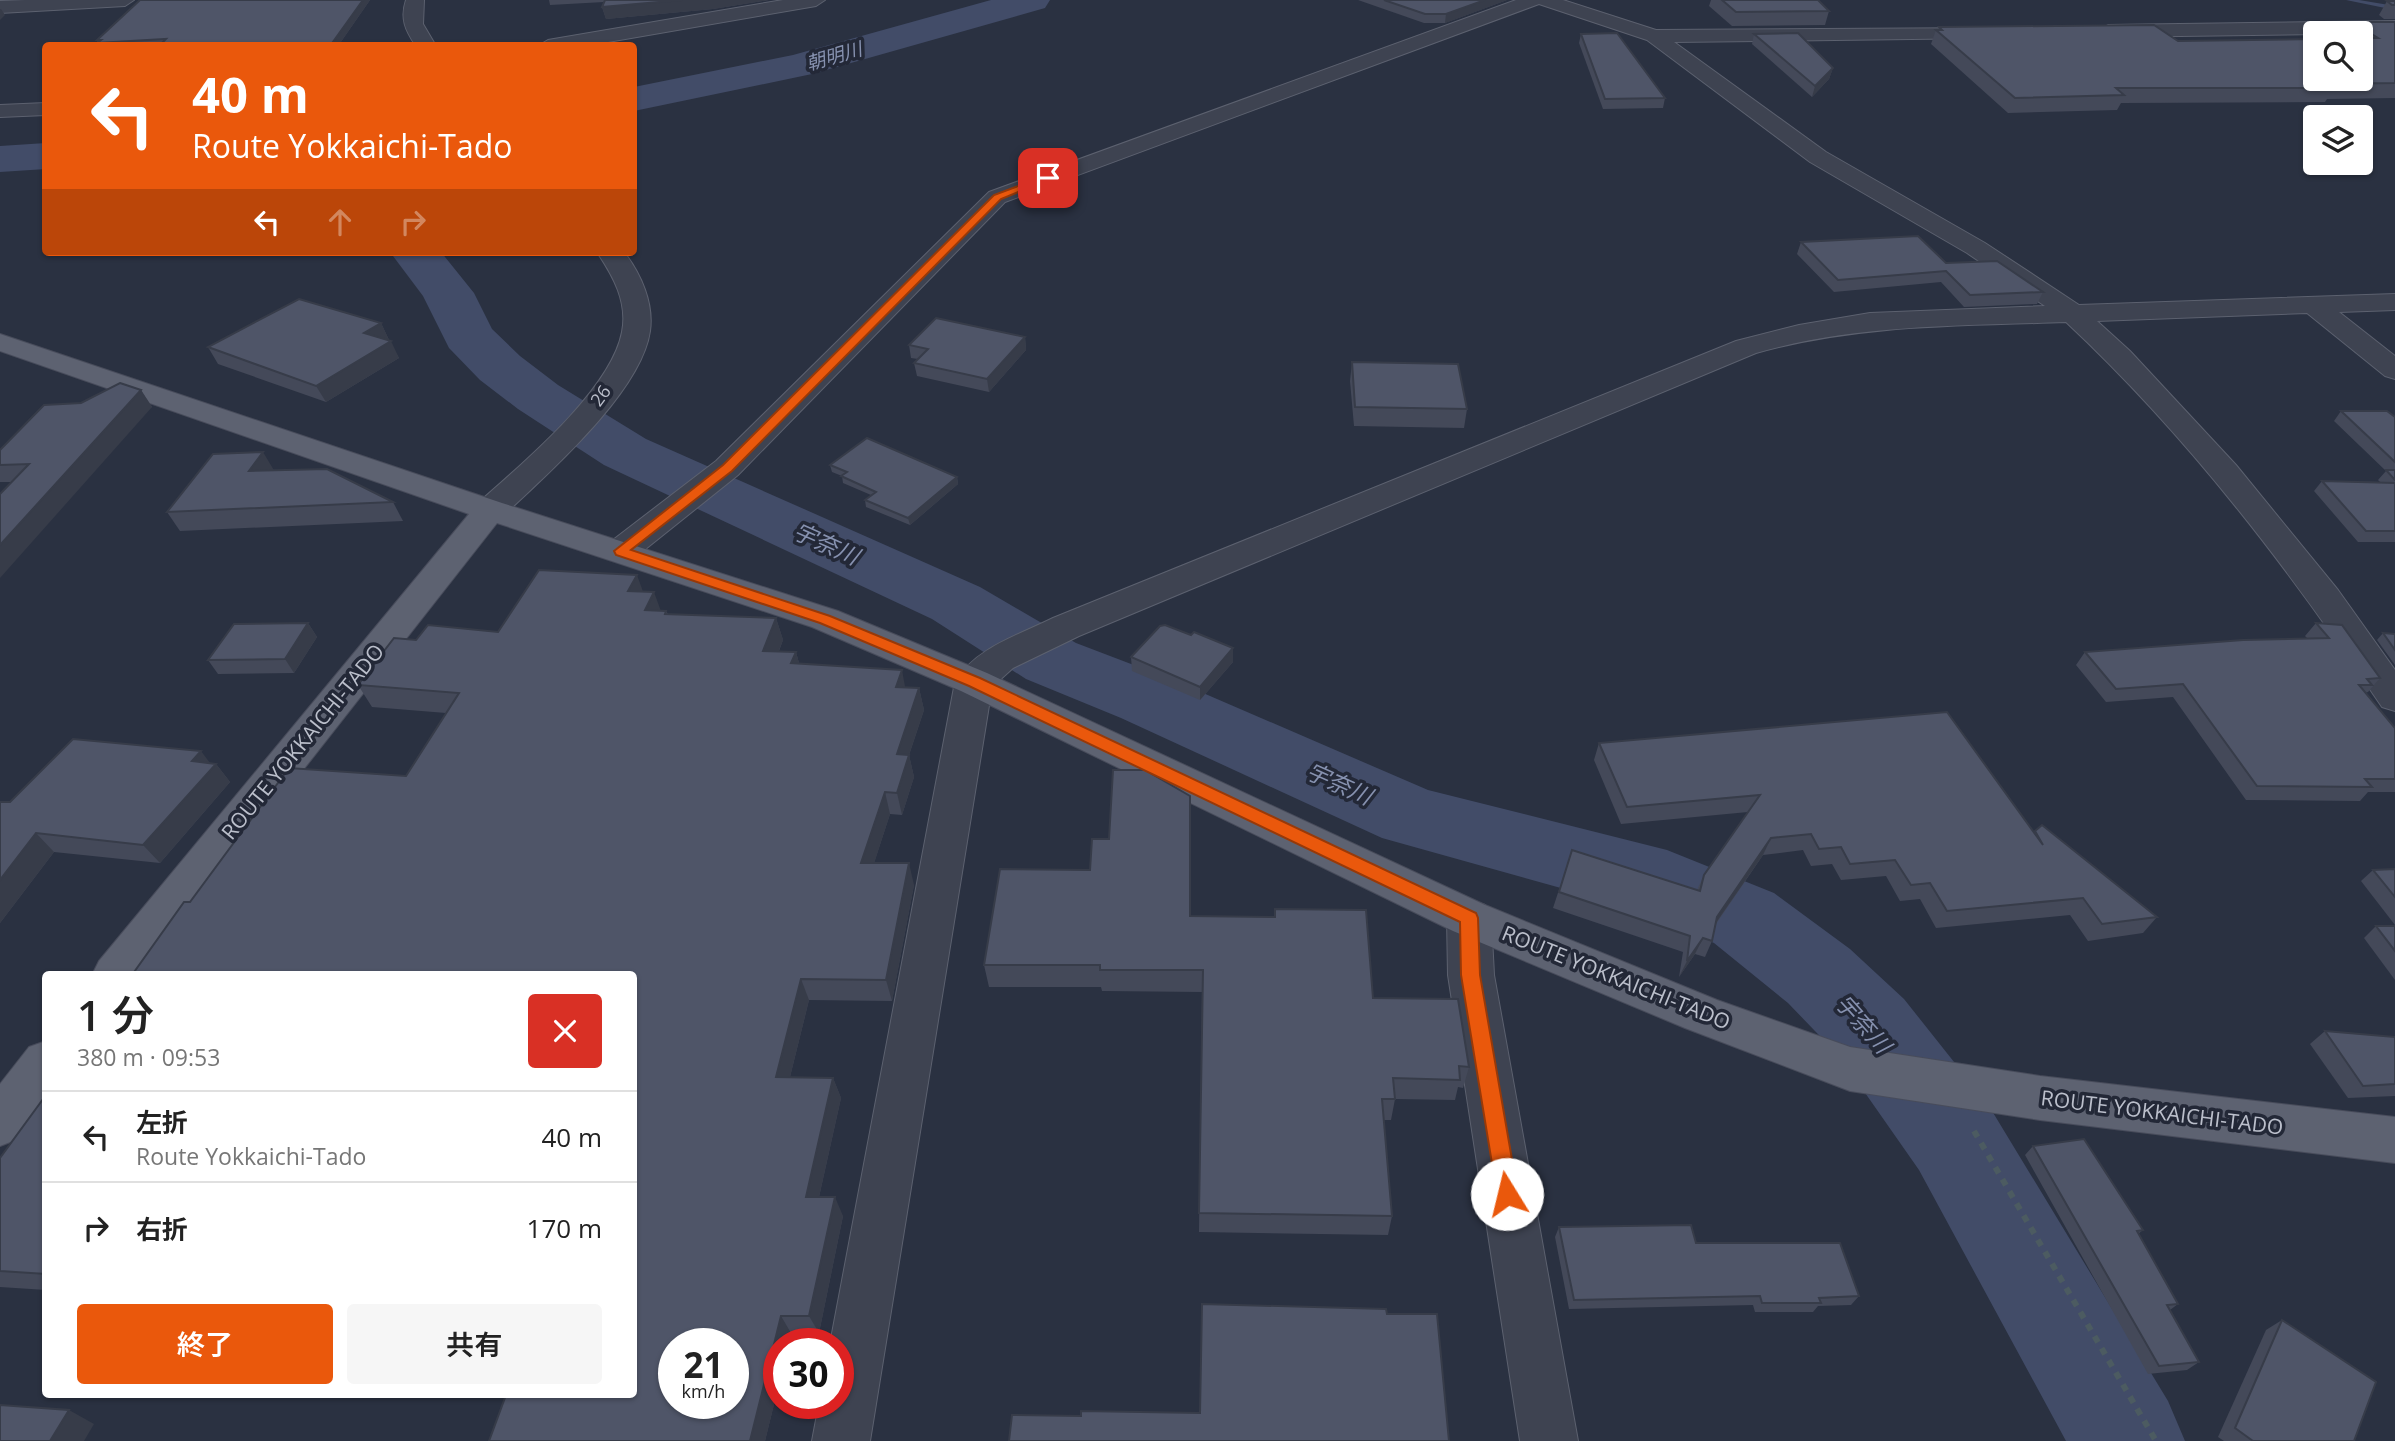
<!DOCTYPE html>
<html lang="ja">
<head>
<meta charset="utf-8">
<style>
  :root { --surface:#fff; --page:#f6f6f6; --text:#222; --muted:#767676; --line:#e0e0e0; --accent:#ea580c }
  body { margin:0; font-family:"Open Sans","Noto Sans JP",sans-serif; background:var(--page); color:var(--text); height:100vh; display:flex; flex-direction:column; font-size:26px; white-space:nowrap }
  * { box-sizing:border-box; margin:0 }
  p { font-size:23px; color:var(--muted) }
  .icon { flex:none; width:38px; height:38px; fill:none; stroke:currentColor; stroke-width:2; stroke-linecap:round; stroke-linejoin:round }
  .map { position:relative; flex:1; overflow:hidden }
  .side { position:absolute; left:42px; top:971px; width:595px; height:427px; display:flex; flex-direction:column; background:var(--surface); border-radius:7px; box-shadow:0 2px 5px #0004 }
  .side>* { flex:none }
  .top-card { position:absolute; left:42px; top:42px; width:595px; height:214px; border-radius:7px; box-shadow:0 2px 5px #0004; background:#ea580c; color:#fff; overflow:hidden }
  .tools { position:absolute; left:2303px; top:21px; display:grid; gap:14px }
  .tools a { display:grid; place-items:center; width:70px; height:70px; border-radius:7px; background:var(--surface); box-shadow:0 2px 5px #0004; font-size:35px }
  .speed { position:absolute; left:658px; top:1328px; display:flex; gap:14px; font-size:35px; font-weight:700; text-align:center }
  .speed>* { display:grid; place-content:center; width:91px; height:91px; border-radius:50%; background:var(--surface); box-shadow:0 2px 5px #0004; line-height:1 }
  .speed small { font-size:18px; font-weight:400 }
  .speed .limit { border:10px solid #d22; background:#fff; color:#111 }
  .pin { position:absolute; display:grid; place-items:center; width:60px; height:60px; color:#fff; margin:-30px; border-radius:14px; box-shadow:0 4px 10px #0006 }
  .me { position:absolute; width:77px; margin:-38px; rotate:351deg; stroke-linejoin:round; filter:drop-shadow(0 0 5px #0008) }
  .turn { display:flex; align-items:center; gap:24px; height:147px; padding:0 35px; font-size:32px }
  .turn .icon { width:91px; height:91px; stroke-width:2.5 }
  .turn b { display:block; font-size:49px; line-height:60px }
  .lanes { display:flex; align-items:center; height:66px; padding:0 35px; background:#0003; justify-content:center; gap:35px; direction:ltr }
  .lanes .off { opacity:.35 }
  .round { display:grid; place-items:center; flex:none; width:74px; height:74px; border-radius:7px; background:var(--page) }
  .summary { display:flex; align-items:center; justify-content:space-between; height:119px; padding:0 35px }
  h1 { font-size:42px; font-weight:600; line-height:52px }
  .primary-button { display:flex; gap:14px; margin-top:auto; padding:14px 35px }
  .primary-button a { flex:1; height:80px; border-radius:7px; background:var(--accent); color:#fff; font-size:28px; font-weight:600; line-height:80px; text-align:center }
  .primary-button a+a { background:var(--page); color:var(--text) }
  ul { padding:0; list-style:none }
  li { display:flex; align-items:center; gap:21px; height:91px; padding:0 35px; border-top:2px solid var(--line) }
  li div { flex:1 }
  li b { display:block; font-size:26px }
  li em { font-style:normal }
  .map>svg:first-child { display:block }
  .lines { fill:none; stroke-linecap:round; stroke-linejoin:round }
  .stream { fill:#424c68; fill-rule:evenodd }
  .river { fill:#424c68; fill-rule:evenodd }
  .minor-casing { stroke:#5c616f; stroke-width:2 }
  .major-casing { stroke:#484c5b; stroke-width:2 }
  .path { stroke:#4c5b61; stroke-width:6; stroke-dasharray:7 7; stroke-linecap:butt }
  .minor { fill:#3e4351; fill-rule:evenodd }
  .major { fill:#5d6271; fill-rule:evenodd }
  .wall { fill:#444959 }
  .shaded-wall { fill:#373c49 }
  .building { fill:#4f5568; stroke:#373c49; stroke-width:2; fill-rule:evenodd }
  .route { fill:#ea580c; stroke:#983908; stroke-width:2 }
  .labels { text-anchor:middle; stroke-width:7; stroke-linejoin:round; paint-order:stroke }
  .far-street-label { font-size:18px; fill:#bbbfcb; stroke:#232837 }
  .far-water-label { font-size:19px; font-style:italic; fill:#8691af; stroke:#232837 }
  .street-label { font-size:21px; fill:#bbbfcb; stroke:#232837 }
  .water-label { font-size:23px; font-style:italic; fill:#8691af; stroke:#232837 }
</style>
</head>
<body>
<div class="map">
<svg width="2395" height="1441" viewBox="0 0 2395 1441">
  <rect width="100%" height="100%" fill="#2a3141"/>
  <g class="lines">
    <path class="stream" d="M2346 0H2359L2395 6V10Z"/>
    <g class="river">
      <path d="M991 0H1050L1045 8 812 74 634 111V87L793 55Z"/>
      <path d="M46 143V169L0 172V146Z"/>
      <path d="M390 252H441L474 293 492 329 520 356 558 385 646 439 980 587 1076 643 1173 680 1428 790 1667 850 1774 893 1850 949 1904 999 1989 1106 2168 1401 2185 1441H2066L1919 1170 1840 1057 1788 1003 1714 943 1647 912 1382 838 1121 718 1026 679 932 619 604 465 518 409 480 380 449 348 423 296Z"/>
    </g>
    <g class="minor-casing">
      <g id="minor">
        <path d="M25 0H134L125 6 0 13V1Z"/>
        <path d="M406 0H424L423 24 436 46H416C405 30 400 18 406 0Z"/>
        <path d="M783 0H825L816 6 585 46H538L548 40Z"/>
        <path d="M1516 0H1563L1656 30 1995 28 1998 32 1995 36 1988 38 1674 42 1826 152 1985 243 2079 305 2395 294V310L2339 312 2395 356V379L2385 376 2307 313 2097 321 2130 351 2236 465 2338 590 2395 670V711L2382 707C2289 569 2188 436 2066 322 1961 326 1857 324 1756 353L1079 636 1013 668 992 687 870 1441H812L819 1404H838V1344H830L955 682C975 648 1019 635 1053 618L1736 341 1799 325 1870 313 2045 306 1967 253 1810 162 1647 40 1539 4 1005 202 738 475 633 559 621 562 609 559 604 551 609 543 716 461 989 192Z"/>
        <path d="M2395 21V33L2108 37 2098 31 2108 25Z"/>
        <path d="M46 103V115L0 117V105Z"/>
        <path d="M597 252H624C641 274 654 303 650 331 641 393 546 475 502 517L490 520 478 517 474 510 478 503C522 464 611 390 622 332 628 302 613 276 597 252Z"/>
        <path d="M1469 900 1485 905 1491 918 1494 975 1578 1441H1520L1448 975 1447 918 1453 905Z"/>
      </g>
    </g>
    <g class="major-casing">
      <g id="major">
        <path d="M0 334 502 503 838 611 987 673 1485 905 1717 1000 1850 1047 2040 1076 2395 1117V1163L2040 1120 1850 1091 1685 1028 1453 931 961 691 812 627 497 523 142 975H92L99 961 469 514 0 351Z"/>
        <path d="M46 1041V1101L18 1139 0 1146V1084L29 1047Z"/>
      </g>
    </g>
    <path class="path" d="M1974 1131 2156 1441"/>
    <use href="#minor" class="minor"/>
    <use href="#major" class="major"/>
  </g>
  <g class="wall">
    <path d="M140 0H370L338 46H99L97 40Z"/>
    <path d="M549 0H769L713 9 606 19 602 7 604 2 550 5Z"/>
    <path d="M1358 0H1507L1445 23H1424Z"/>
    <path d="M1711 0H1818L1829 11 1825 25 1732 26 1709 6Z"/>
    <path d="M2387 1H2395V19H2384L2379 15Z"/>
    <path d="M2352 22H2395V98L2327 99 2325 102 2121 103 2117 110 2008 113 1931 44 1936 30H1938L1939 27 2178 41 2361 79V33H2346Z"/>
    <path d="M1581 34 1665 98 1663 108 1603 109 1579 43Z"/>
    <path d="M1754 34 1833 68 1829 79 1812 97 1752 44Z"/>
    <path d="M1801 242 1946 263 2043 292 2037 304 1964 307 1941 282 1834 292 1797 254Z"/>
    <path d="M381 323 389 340H388L399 358 326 402 218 364 208 347Z"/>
    <path d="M1025 337 1026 350 989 392 917 376 914 363 918 359 911 358 909 345Z"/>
    <path d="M1352 362 1467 409 1464 428 1354 426 1350 381Z"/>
    <path d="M141 390 152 407 12 482H0V450L81 403Z"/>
    <path d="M2341 411 2395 417V542H2358L2314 491 2322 481 2380 482 2378 480 2386 471 2334 421Z"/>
    <path d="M830 465 957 477 958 484 910 525 866 507 865 500 871 495 843 483 842 476 832 472Z"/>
    <path d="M274 470 393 502 403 521 180 531 167 512Z"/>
    <path d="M643 592 661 611H666L668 614 776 618 783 640 779 651 796 652 799 663 905 687 919 688 924 710 909 755 914 777 902 815 890 814 874 863 914 885 892 1001 809 1000 790 1077 833 1078 841 1098 819 1197 843 1216 819 1333H791L788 1344H779V1384L765 1441H489L634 1395 190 902 406 776 446 713 372 707 358 685 416 640 498 632Z"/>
    <path d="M308 623 317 637 294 673 218 674 208 660Z"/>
    <path d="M2316 623 2380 678 2368 692 2365 693 2395 728V792H2368L2360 801 2246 800 2173 697 2106 702 2076 665 2085 652 2307 638 2305 636Z"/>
    <path d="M2383 633 2395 634V665L2377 640Z"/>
    <path d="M1191 635 1233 648V662L1200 700 1132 671 1131 657Z"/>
    <path d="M1599 743 2034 833 2042 825 2157 917 2143 933 2088 941 2070 915 1936 928 1920 899 1900 901 1886 876 1841 880 1832 864 1811 866 1803 850 1763 855 1716 924 1712 941 1705 957 1695 954 1679 977 1683 952 1553 908 1572 850 1697 890 1704 875 1748 812 1621 824 1594 760Z"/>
    <path d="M210 763 216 764 230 782 160 863 54 852 0 923V802H10Z"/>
    <path d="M2395 869V925L2361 881 2373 870Z"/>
    <path d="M1090 870 1190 916 1373 998 1469 1067 1463 1088 1458 1087 1455 1100 1395 1099 1391 1120H1384L1392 1216 1388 1235 1199 1232 1202 992 1102 991 1101 987H989L984 965Z"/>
    <path d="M2376 926H2395V980L2364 938Z"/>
    <path d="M2325 1031 2395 1037V1096L2348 1098 2310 1044Z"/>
    <path d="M46 1095V1290L0 1287V1158Z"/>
    <path d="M2033 1146 2143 1230 2138 1234 2178 1304 2170 1310 2199 1362 2187 1370 2148 1374 2025 1155Z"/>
    <path d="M1559 1227 1696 1243 1859 1296 1851 1305 1818 1306 1813 1312H1755L1753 1305 1569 1309 1555 1237Z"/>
    <path d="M2282 1320 2354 1441H2224L2218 1437 2266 1330Z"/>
  </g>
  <g class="shaded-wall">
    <path d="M363 0H370L338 46H330Z"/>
    <path d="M682 0H769L713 9 606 19 602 7Z"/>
    <path d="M1485 0H1507L1445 23 1446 14Z"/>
    <path d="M0 9H1L5 15 0 20Z"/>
    <path d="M1833 68 1829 79 1812 97 1815 86Z"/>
    <path d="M381 323 389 340 372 349 364 333Z"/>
    <path d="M1025 337 1026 350 989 392 987 379Z"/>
    <path d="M391 341 399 358 326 402 316 386Z"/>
    <path d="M141 390 152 407 0 578V545Z"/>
    <path d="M263 452 275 472 249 471Z"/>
    <path d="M957 477 958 484 910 525 908 518Z"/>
    <path d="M637 575 645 597 628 591Z"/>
    <path d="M654 592 662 614 645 610Z"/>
    <path d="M776 618 783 640 770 673 763 651Z"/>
    <path d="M308 623 317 637 294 673 285 659Z"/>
    <path d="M1233 648V662L1200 700V687Z"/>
    <path d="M796 652 802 674 791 663Z"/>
    <path d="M902 670 906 692 896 687Z"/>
    <path d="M919 688 924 710 909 755 914 777 902 815 897 793V754Z"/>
    <path d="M201 751 213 767 216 764 230 782 160 863 143 845 192 761Z"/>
    <path d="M885 792 890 814 867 885 861 863Z"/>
    <path d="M36 833 54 852 0 923V880Z"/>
    <path d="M1771 838 1763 855 1709 933 1717 917Z"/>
    <path d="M909 863 914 885 892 1001 886 980Z"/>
    <path d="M1703 938 1695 954 1679 977 1687 961Z"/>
    <path d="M801 979 809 1000 785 1097 776 1077Z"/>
    <path d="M833 1078 841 1098 815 1215 806 1197Z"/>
    <path d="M835 1197 843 1216 819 1333 809 1316Z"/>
    <path d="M781 1316 791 1333 788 1344H779V1384L765 1441H750Z"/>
    <path d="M69 1410 94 1424 84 1441H50Z"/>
  </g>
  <g class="building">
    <path d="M140 0H363L330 46H159L166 39 97 43 101 40H97Z"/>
    <path d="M605 0H682L602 7Z"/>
    <path d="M1384 0H1485L1446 14H1425Z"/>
    <path d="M1722 0H1818L1829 11 1736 12Z"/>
    <path d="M2387 1H2395V5H2392Z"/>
    <path d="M2352 22H2395V83L2329 84 2334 88H2116L2124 95 2015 98 1936 30H1942L1939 27 2154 25 2178 41 2315 39V79H2361V38H2378Z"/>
    <path d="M1617 33 1665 98 1605 99 1581 34Z"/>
    <path d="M1798 33 1833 68 1815 86 1754 34Z"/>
    <path d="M1918 236 1946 263 1997 261 2043 292 1970 295 1946 271 1838 280 1801 242Z"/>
    <path d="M299 299 381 323 364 333 391 341 316 386 208 347Z"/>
    <path d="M936 318 1025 337 987 379 914 363 928 349 909 345Z"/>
    <path d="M1352 362 1458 364 1467 409 1355 407Z"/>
    <path d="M120 383 141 390 0 545V494L29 464 0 465V450L44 405 81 403Z"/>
    <path d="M2341 411H2387L2395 417V462Z"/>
    <path d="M867 438 957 477 908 518 865 500 876 492 841 476 847 472 830 465Z"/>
    <path d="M263 452 249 471 327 469 393 502 167 512 213 454Z"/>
    <path d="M2386 470H2395V480Z"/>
    <path d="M2322 481 2395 483V531H2366Z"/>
    <path d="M539 570 637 575 628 591 654 592 645 610 666 611 665 614 776 618 763 651 796 652 791 663 902 670 896 687 919 688 897 754 909 755 897 793 885 792 861 863H909L886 980 801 979 776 1077 833 1078 806 1197H835L809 1316H781L750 1441H489L506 1395H634V975H132L184 902H190L289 768 406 776 459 693 358 685 394 638 416 640 428 625 498 632ZM674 1344H733V1404H674Z"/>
    <path d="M308 623 285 659 208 660 234 624Z"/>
    <path d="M2316 623 2342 625 2380 678 2367 679 2372 685H2359L2395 728V779H2365L2372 787 2257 786 2183 684 2116 689 2085 652 2243 640 2329 638Z"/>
    <path d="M1165 625 1191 635 1194 632 1233 648 1200 687 1131 657 1160 626Z"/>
    <path d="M2383 633 2395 634V650Z"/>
    <path d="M1947 712 2043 845 2035 831 2042 825 2157 917 2102 924 2083 898 1947 911 1930 883 1911 885 1895 860 1850 864 1841 847 1819 849 1811 834 1771 838 1717 917 1712 941 1703 938 1687 961 1690 936 1559 892 1572 850 1700 891 1704 875 1760 795 1627 807 1599 743Z"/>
    <path d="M73 739 201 751 192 761 216 764 143 845 36 833 0 880V802H10Z"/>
    <path d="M1113 770H1145L1190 796V916L1275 917V909L1366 910 1373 998 1458 999 1469 1067 1459 1066 1460 1080 1393 1078 1395 1099H1382L1392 1216 1199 1213 1203 970H1100V965H984L1000 869 1090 870 1092 839H1109Z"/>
    <path d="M2395 869V897L2373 870Z"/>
    <path d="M2376 926H2395V951Z"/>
    <path d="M2325 1031 2395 1037V1084L2363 1086Z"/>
    <path d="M46 1095V1274L0 1271V1158Z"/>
    <path d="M2084 1139 2143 1230 2137 1231 2178 1304 2167 1305 2199 1362 2159 1366 2033 1146Z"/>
    <path d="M1691 1225 1696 1243H1840L1859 1296 1819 1298 1821 1303H1762L1760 1296 1574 1300 1559 1227Z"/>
    <path d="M1202 1304 1386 1309 1387 1314H1437L1449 1441H1009L1012 1415 1081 1416V1411L1200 1413Z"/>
    <path d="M2282 1320 2376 1382 2354 1441H2253L2235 1428Z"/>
    <path d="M0 1405 69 1410 50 1441H0Z"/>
  </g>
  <path class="route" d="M1045 176 1053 178 1001 199 732 471 631 550 830 616 980 678 1476 913 1478 918 1480 975 1518 1194 1515 1202 1507 1205 1500 1202 1497 1194 1461 975 1460 922 969 686 820 623 616 555 614 551 723 465 994 195Z"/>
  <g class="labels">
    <g class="far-street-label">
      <text transform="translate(601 396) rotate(-54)" y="6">26</text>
    </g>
    <g class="far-water-label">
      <text transform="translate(834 56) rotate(-16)" y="7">朝明川</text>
    </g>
    <g class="street-label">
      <text transform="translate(303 742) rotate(-51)" y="7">ROUTE YOKKAICHI-TADO</text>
      <text transform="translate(1616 978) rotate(22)" y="7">ROUTE YOKKAICHI-TADO</text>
      <text transform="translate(2162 1113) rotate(7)" y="7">ROUTE YOKKAICHI-TADO</text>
    </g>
    <g class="water-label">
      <text transform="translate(826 544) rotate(24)" y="8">宇奈川</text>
      <text transform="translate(1339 784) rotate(24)" y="8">宇奈川</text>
      <text transform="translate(1863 1024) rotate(48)" y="8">宇奈川</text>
    </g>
  </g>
</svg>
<div class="tools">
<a><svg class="icon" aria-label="search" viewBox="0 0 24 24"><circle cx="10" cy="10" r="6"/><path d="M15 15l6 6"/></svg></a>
<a><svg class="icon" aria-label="layers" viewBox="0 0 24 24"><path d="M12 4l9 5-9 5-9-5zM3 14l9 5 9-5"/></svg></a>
</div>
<div class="speed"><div>21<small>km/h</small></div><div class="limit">30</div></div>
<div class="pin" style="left:1048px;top:178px;background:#d93025"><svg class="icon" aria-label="arrive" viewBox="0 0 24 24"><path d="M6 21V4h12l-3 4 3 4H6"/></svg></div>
<svg class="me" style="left:1507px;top:1194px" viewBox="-20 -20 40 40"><circle r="19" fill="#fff"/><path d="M0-13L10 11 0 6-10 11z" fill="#ea580c"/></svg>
<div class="top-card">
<div class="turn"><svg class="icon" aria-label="left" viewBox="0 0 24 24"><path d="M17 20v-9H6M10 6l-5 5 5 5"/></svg><div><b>40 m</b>Route Yokkaichi-Tado</div></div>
<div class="lanes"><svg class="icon" aria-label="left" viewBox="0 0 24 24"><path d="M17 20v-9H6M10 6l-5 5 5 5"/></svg><svg class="icon off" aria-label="ahead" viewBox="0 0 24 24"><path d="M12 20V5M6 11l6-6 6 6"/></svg><svg class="icon off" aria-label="right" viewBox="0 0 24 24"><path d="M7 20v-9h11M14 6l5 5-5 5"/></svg></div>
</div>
<section class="side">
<div class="summary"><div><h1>1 分</h1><p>380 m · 09:53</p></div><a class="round" style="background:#d93025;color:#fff"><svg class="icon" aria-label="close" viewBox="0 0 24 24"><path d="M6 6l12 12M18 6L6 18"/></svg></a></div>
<ul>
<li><svg class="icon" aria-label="left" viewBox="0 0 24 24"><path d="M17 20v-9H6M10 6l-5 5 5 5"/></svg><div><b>左折</b><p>Route Yokkaichi-Tado</p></div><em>40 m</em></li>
<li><svg class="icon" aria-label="right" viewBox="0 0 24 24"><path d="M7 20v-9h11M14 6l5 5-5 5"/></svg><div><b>右折</b></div><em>170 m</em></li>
</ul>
<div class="primary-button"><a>終了</a><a>共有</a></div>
</section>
</div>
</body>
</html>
